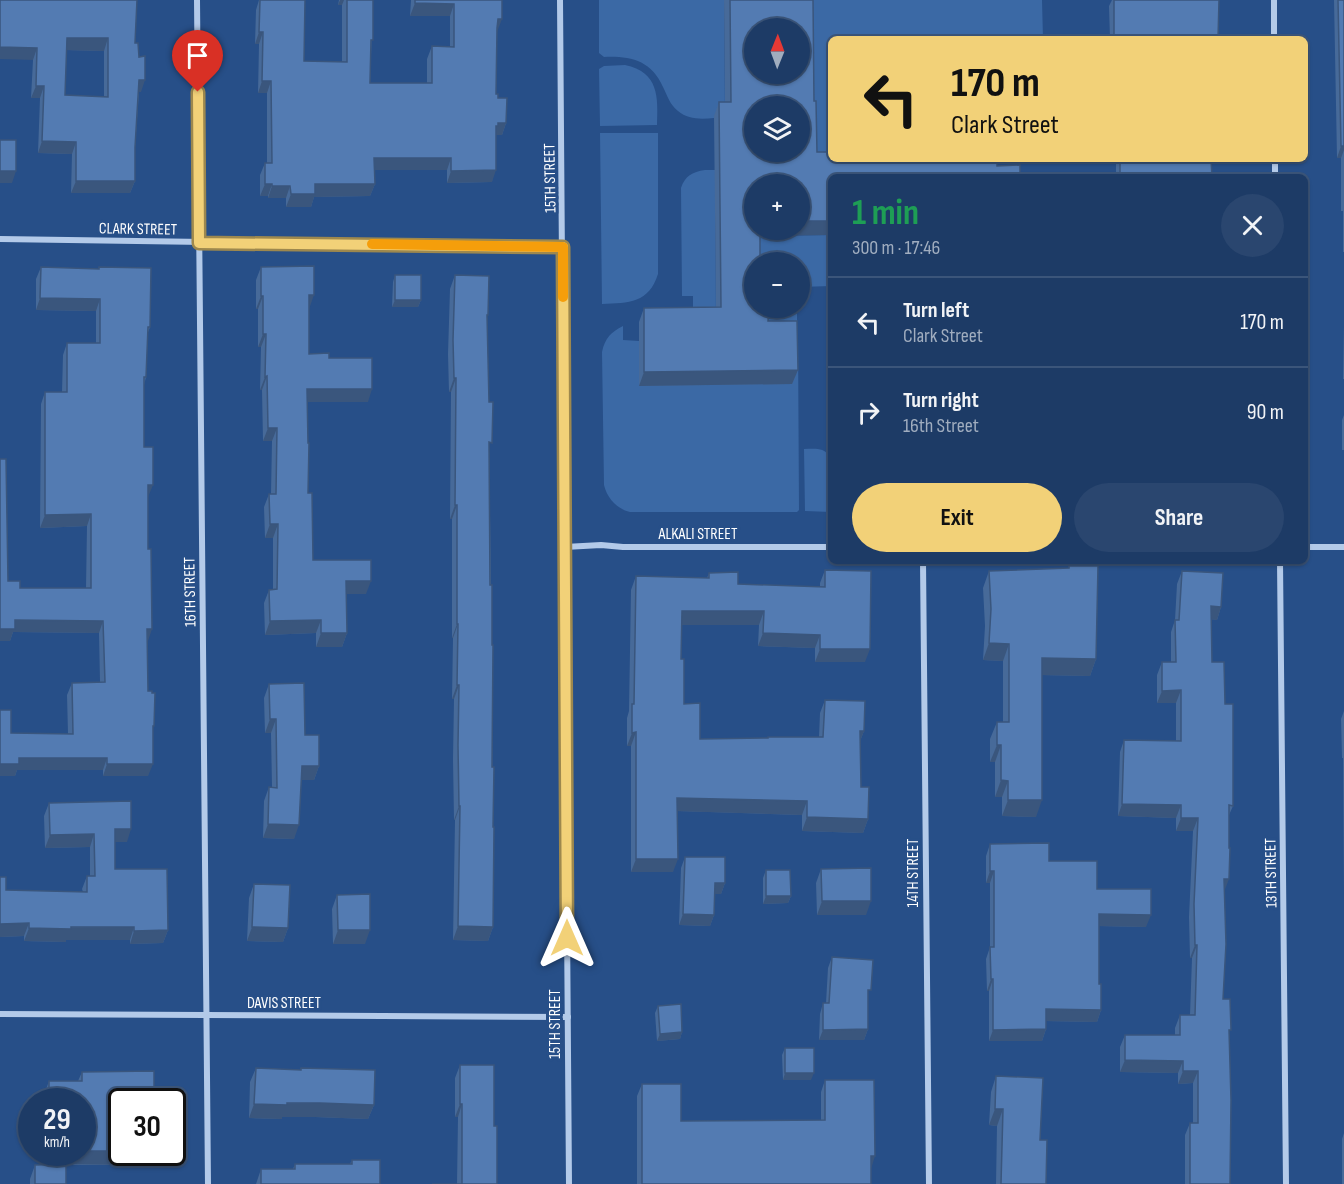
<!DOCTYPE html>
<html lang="en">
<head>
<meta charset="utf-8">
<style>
  :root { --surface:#1d3b66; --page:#2a466f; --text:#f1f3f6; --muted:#a0adbf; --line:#3b557a; --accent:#f2d178 }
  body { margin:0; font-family:"Sofia Sans Condensed",sans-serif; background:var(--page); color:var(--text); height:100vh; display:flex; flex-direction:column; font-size:22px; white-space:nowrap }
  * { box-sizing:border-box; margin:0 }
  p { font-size:20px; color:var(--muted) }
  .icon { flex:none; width:33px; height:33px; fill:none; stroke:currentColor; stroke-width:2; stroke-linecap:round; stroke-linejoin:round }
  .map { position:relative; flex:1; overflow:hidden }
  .details { position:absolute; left:828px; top:174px; width:480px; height:390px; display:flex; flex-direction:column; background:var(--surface); border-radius:9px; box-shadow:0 2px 4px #0004,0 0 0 2px var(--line) }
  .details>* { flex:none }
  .guide { position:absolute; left:828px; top:36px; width:480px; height:126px; border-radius:9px; box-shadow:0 2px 4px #0004,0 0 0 2px var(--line); background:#f2d178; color:#111; overflow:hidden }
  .needle { width:39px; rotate:1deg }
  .controls { position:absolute; left:744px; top:18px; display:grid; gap:12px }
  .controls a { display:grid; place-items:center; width:66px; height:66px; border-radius:50%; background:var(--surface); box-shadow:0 2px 4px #0004,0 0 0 2px var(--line); font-size:30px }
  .speed { position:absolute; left:18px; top:1088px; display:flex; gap:12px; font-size:30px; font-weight:700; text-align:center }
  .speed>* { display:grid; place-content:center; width:78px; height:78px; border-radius:50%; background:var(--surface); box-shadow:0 2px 4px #0004,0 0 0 2px var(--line); line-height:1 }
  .speed small { font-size:15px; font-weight:400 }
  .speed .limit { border:3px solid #111; border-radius:9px; background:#fff; color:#111 }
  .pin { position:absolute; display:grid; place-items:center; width:51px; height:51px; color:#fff; margin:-62px -26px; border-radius:50% 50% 50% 0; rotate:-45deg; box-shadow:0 0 6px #0007 }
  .pin .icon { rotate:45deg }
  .me { position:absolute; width:66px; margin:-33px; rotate:0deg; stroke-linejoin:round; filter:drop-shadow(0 0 4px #0008) }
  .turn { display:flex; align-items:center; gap:21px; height:126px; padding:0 24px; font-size:27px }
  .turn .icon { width:78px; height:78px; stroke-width:2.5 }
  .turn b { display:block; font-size:42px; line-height:51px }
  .round { display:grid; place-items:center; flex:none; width:63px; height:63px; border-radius:32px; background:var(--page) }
  .head { display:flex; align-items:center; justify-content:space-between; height:102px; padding:0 24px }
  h1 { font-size:36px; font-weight:700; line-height:45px; color:#1e9e55 }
  .primary-button { display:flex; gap:12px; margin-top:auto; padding:12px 24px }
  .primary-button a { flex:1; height:69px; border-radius:36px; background:var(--accent); color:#111; font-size:24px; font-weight:700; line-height:69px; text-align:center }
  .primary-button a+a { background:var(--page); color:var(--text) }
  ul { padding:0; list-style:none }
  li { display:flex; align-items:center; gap:18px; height:90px; padding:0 24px; border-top:2px solid var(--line) }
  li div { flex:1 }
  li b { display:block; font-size:22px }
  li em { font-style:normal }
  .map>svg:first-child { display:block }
  .green { fill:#3b69a5 }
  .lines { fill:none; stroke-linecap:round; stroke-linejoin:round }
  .minor { stroke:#b3cae9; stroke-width:6 }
  .wall { fill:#476a99; fill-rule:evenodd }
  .shaded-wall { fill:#3a567d }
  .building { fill:#537bb2; stroke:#3a567d; stroke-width:1.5; fill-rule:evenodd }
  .route-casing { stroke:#9d884e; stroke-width:15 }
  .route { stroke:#f2d178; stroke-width:10 }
  .slow { stroke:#f59e0b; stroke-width:10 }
  .labels { text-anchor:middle; stroke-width:6; stroke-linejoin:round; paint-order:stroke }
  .street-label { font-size:16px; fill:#fff; stroke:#274f88 }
</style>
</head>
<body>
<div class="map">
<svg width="1344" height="1184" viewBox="0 0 1344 1184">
  <rect width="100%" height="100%" fill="#274f88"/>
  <g class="green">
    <path d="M599 0H724L725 116H714V118C702 119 688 120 678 111 670 105 667 95 663 87 651 60 630 56 604 57L599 53Z"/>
    <path d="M808 0H1042L1043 39H831V159L812 166Z"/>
    <path d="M625 65C659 72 658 97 657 125L600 126 599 69 604 66Z"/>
    <path d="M600 133H658V274C649 303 629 303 602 304Z"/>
    <path d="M705 170H715L716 322 693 310V296H682L681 188C685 176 692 172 705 170Z"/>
    <path d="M831 235V286L800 287V262H755L754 236Z"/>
    <path d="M755 308H797V322L763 324Z"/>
    <path d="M623 326V340L639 341V385L795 335 798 337 799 510 797 512H630C617 509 607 498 604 485L602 352C605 338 611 332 623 326Z"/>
    <path d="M804 449C814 449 824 447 829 456L831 512 805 511Z"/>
  </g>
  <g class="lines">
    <g class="minor">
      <path d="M197 0 208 1184"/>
      <path d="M560 0 569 1184"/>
      <path d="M1274 0V39"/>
      <path d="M1275 159V177"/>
      <path d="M0 239 563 247"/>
      <path d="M565 547 601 545 623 547H831"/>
      <path d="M1305 547H1344"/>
      <path d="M923 561 929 1184"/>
      <path d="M1280 561 1286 1184"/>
      <path d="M0 1014 568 1017"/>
    </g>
  </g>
  <g class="wall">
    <path d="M0 0 135 43 139 57 141 92H139L135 147V181L130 193H71L72 154 38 153 40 98H31L33 60ZM66 50 104 51V97L65 95Z"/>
    <path d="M259 0H305L304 61 342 62V5H338L339 0H373L370 83H427V59L432 46 450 47V16H410L411 0H502L497 32 496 94 506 123 502 135H496L492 182 447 183V170H374L375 184 370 196 314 197 311 207H286V198H268V196H260V175L265 163H267V93H258L259 44H255L256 10Z"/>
    <path d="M724 0H813L814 101 817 152 831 177V235H760L754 308 768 321 798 370 792 384 639 386V322L644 308 716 307 714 116 719 102H725Z"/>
    <path d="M1112 0H1219L1218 39H1110L1109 6Z"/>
    <path d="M1334 0H1344V252H1343V211H1341V158H1337Z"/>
    <path d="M1112 159H1211L1212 177H1116V162H1112Z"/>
    <path d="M41 267 98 269 99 267 150 327 147 335 146 377 144 385V447L148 497V691L153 730 148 776H103V770H17L15 776 11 733 68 734 67 695 72 683 100 682 99 633 13 632 10 641 8 581 20 588H86L87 526 40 528 41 404 45 392H62L63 355 67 343H96V311L36 310V279Z"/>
    <path d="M261 267 309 309V354L329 358 368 402H307L308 493 313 560 366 594H346L347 633 342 647H316V633L265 635 264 603 269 590 273 589V538H265L264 507 269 494H271L272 441H263L262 390H260L261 347H258V309H256V280Z"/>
    <path d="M395 275 421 300 418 307H392L393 282Z"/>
    <path d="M455 275 487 318 492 645 493 927 488 941 453 940 455 820H454L453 759 454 699H452L453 638H452V519H450L451 392H449L448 354 450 289Z"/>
    <path d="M1344 326V379H1343Z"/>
    <path d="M1344 415V450H1342V420Z"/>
    <path d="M1069 566 1096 659 1090 676 1042 675 1036 817 1002 816V797H995V762H990V739L997 722H1003V661L983 660 985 626 983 588 989 571 1068 568Z"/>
    <path d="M825 570 865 662H815V648L758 646 759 625H682L681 659 684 704 700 739 819 737 820 713 825 700 864 731 860 741 861 787 868 819 863 833 802 831V815L678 811 673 872H631V746H627V718L629 711 631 590 636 576 707 578 709 573 738 584 820 587V583Z"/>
    <path d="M1182 571 1221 607 1217 620 1211 619 1212 662 1225 704 1233 806 1229 815 1224 891 1223 999 1229 1034 1230 1184H1185V1135L1190 1123H1193V1083L1178 1084V1073L1120 1072V1047L1125 1035H1175V1028L1180 1015H1190L1192 958H1190L1189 917 1193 831H1176V818L1118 816 1120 752 1124 740 1176 741V703H1157V675L1162 662H1171V632L1175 620 1177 584Z"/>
    <path d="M269 684 305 735 319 766 314 780H301L294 839 263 838 264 801 269 787H272L271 733H265L264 698Z"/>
    <path d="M1344 711V894L1343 758H1342L1341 719Z"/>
    <path d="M49 803 127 842H115V869L168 930 163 943 130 944V940H66V942L24 941V936L0 937V877L6 890 83 892 82 889 87 876H90V847L45 848 44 816Z"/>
    <path d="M990 844 1049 861 1097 889 1146 927 1099 926V984L1101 1010 1097 1022 1046 1021V1029L1042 1041H989V991H987L986 959 990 947V883H986V856Z"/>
    <path d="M685 857 725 883 721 894H715L714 915 710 926 679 925 681 868Z"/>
    <path d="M821 869 866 915H817L816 883Z"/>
    <path d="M766 870 791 896 788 903 763 904V878Z"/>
    <path d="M254 884 288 928 283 942 247 941 249 898Z"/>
    <path d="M337 895 365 944H333L332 909Z"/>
    <path d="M832 957 868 999V1029L864 1040H819L820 1014 823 1003H826L828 968Z"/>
    <path d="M658 1006 682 1032 680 1039 657 1041 655 1013Z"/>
    <path d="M785 1048 811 1080H783L782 1055Z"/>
    <path d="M460 1065 494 1126 497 1184H457L458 1117H455V1078Z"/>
    <path d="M256 1068 300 1070 301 1068 374 1105 368 1119 315 1117H282V1119L249 1118 250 1082Z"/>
    <path d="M82 1072 154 1152 149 1167H127V1165H66V1184H30V1179L35 1165 44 1164V1152H82V1101H44V1095L49 1081H78Z"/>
    <path d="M996 1076 1040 1140 1046 1184H996L997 1126 989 1125 991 1092Z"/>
    <path d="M825 1080 871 1167V1184H637V1096L642 1084 681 1121 821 1120V1092Z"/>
    <path d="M1344 1133V1184H1342V1139Z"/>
    <path d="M352 1160 380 1184H256L261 1169H293L295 1164H350Z"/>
  </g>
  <g class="shaded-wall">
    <path d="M340 0H344L342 5H338Z"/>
    <path d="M415 3 454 4 450 16H410Z"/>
    <path d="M498 19H502L497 32H493Z"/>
    <path d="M259 32H263L259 44H255Z"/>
    <path d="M67 38H108L104 51 62 50Z"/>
    <path d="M0 47 37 48 33 60 0 59Z"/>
    <path d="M139 80H145L141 92H135Z"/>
    <path d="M262 81H271L267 93H258Z"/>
    <path d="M36 86H44L40 98H31Z"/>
    <path d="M498 123H506L502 135H494L496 126Z"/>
    <path d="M42 141 76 142 72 154 38 153Z"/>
    <path d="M1341 146H1344V150L1341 158H1337Z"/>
    <path d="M374 158H451L447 170H370Z"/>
    <path d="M496 170 492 182 447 183 451 171Z"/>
    <path d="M0 171H16L12 183H0Z"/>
    <path d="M76 181H135L130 193H71Z"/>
    <path d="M265 184H272L268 196H260Z"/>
    <path d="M315 184H375L370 196 314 197 311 207H286L291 194Z"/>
    <path d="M272 186H290L286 198H268Z"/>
    <path d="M800 221H831V235L754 236 757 230H800Z"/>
    <path d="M309 295H314L309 309Z"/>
    <path d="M261 296H263L258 309H256Z"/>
    <path d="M40 298 100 299 96 311 36 310Z"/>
    <path d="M395 300H421L418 307H392Z"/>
    <path d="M263 334H266L261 347H258Z"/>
    <path d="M798 370 792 384 639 386 644 372Z"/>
    <path d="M267 376 262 390H260L265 377Z"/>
    <path d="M454 378H456L451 392H449Z"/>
    <path d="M307 389H372L368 402H302Z"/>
    <path d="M268 428H277L272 441H263Z"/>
    <path d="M148 485H153L148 497H143Z"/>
    <path d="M455 505H457L452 519H450Z"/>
    <path d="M91 514 87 526 40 528 45 515Z"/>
    <path d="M270 524H278L273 538H265Z"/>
    <path d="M346 581H371L366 594H341Z"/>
    <path d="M1211 606 1221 607 1217 620 1206 619Z"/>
    <path d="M682 611H764L759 625H677Z"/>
    <path d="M15 620 103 621 99 633 13 632 10 641H0V629Z"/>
    <path d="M321 620 316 633 265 635 270 621Z"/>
    <path d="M457 624H458L453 638H452Z"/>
    <path d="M147 629H152L148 641Z"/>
    <path d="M321 633H347L342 647H316Z"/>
    <path d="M763 633 820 635 815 648 758 646Z"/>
    <path d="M989 643 1009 644 1003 661 983 660Z"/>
    <path d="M820 649H870L865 662H815Z"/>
    <path d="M1042 658 1096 659 1090 676 1036 675Z"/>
    <path d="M457 685H459L454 699H452Z"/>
    <path d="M1181 690 1176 703H1157L1162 691Z"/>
    <path d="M270 719H276L271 733H265Z"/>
    <path d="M860 731H864L859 744Z"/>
    <path d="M636 732 631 746H627L632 733Z"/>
    <path d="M997 745H1001L995 762H990Z"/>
    <path d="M19 758H107L103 770H17L15 776H0V764Z"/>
    <path d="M107 764H153L148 776H103Z"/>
    <path d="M302 766H319L314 780H296Z"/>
    <path d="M1001 780 1008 781 1002 797H995Z"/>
    <path d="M677 798 807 801 802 815 673 811Z"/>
    <path d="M1008 800H1042L1036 817 1002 816Z"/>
    <path d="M1122 804 1181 805 1176 818 1118 816Z"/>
    <path d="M459 806H460L455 820H454Z"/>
    <path d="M807 817 868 819 863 833 802 831Z"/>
    <path d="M1181 818H1198L1193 831H1176Z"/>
    <path d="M268 824 299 825 294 839 263 838Z"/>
    <path d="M115 829H131L127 842H110Z"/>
    <path d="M94 834 90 847 45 848 50 835Z"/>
    <path d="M636 859H678L673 872H631Z"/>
    <path d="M990 871H994L990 883H986Z"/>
    <path d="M1224 879H1229L1224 892Z"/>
    <path d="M715 883H725L721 894H711Z"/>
    <path d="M766 896H791L788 903 763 904Z"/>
    <path d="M822 901H871L866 915H817Z"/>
    <path d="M683 914 714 915 710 926 679 925Z"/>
    <path d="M1099 914 1151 915 1146 927 1095 926Z"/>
    <path d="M29 923 24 936 0 937V924Z"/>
    <path d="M458 926 493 927 488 941 453 940Z"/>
    <path d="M134 927 130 940H66V942L24 941 29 928Z"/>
    <path d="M252 927 288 928 283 942 247 941Z"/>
    <path d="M168 930 163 943 130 944 134 931Z"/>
    <path d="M338 930H370L365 944H333Z"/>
    <path d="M1195 945H1197L1192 958H1190Z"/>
    <path d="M991 979H993L989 991H987Z"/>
    <path d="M1046 1009 1101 1010 1097 1022 1042 1021Z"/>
    <path d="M868 1029 864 1040H819L823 1030Z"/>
    <path d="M1046 1029 1042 1041H989L993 1030Z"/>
    <path d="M682 1032 680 1039 657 1041 660 1034Z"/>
    <path d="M1125 1060 1183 1061 1178 1073 1120 1072Z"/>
    <path d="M1183 1071H1198L1193 1083 1178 1084Z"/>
    <path d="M785 1073H814L811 1080H783Z"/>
    <path d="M320 1103 374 1105 368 1119 315 1117H282V1119L249 1118 254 1104Z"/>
    <path d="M460 1104H462L458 1117H455Z"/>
    <path d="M995 1109H1003L997 1126 989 1125Z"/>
    <path d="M82 1151H122V1152H132L127 1165 44 1164 49 1152H82Z"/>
    <path d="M133 1153H154L149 1167H127Z"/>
    <path d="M871 1156H875L871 1169Z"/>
  </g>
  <g class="building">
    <path d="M0 0H137L135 43H138L139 57 145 56V80H139L135 147V181H76V142L42 141 44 86H36L37 48 0 47ZM67 38H108V97L65 95Z"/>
    <path d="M260 0H305L304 61 347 62V0H373V40H371L370 83H432V46L454 47V4L415 3V0H502V19H498L497 28 496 94H498V98H507L506 123H498V126H496V170L451 171V158H374L375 184H315V194H291L290 186H272V184H265V163H272L271 81H262L263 32H259Z"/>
    <path d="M730 0H813L814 101H816L817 152H831V159H997V166L1020 165V177H831V221H800V184H754V230H760V262H754V308H769L768 321H797L798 370 644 372V308L721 307 719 102H731ZM754 28H800V74H754ZM754 106H800V152H754Z"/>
    <path d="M1114 0H1219L1218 39H1114Z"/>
    <path d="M1338 0H1344V146H1341Z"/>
    <rect x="0" y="140" width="16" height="31"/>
    <path d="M1120 159H1211L1212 177H1120Z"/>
    <path d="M314 266V295H309V354L329 353V358H372V389H307L308 443H309L308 493H312L313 560H371V581H346L347 633H321V620L270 621 269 590 277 589 278 524H270L269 494H276L277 428H268L267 376 265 377 266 334H263V296H261V267Z"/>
    <path d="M41 267 99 269V267L151 268 150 327H148L146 377H144V447H153V485H148V549H151L152 629H147L148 691H152V693H155L154 726H153V764H107V758H19V764H0V710H11V733L73 734 72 683 105 682 103 621 15 620V629H0V459H6L8 581H20V588H91V514L45 515V392H67V343H100V299L40 298Z"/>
    <rect x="395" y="275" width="26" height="25"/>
    <path d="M455 275 489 276 488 315H487L489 402H493L492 443 489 442 490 585H492V645H493L492 767H494L493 827H494L493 927 458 926 460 806H459L458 745 459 685H457L458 624H457V505H455L456 378H454L453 340Z"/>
    <path d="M1069 566H1098L1096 659 1042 658V800H1008V781L1001 780V745H997V722H1009V644L989 643 991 609 989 571 1069 568Z"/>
    <path d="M825 570 871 571 870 649H820V635L763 633 764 611H682L681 659H684V704L700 703V739L768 738V737H823L825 700 865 701 864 731H860L861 787H869L868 819 807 817V801L677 798 678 859H636V732L632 733V704H634L636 576 709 578V573L738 572V584L825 587Z"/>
    <path d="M1182 571 1223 573 1221 607 1211 606 1212 662H1224L1225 704H1233V806L1229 805V848H1230L1229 879H1224L1226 944 1223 999H1230L1231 1030H1229L1231 1100 1230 1184H1190V1123H1198V1071H1183V1061L1125 1060V1035H1180V1015H1195L1197 945H1195L1194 904 1198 818H1181V805L1122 804 1124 740 1181 741V690L1162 691V662H1176L1175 620H1179Z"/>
    <path d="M304 683 305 735H319V766H302L299 825 268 824 269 787 277 788 276 719H270L269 684Z"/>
    <path d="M131 801V829H115V869H167L168 930 134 931V927H71V929L29 928V923L0 924V877H6V890L87 892V876H95L94 834 50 835 49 803Z"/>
    <path d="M1049 843V861H1097V889H1151V915L1099 914V984H1101V1010L1046 1009V1029L993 1030V979H991L990 947H994V871H990V844Z"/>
    <path d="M685 857H725V883H715L714 915 683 914Z"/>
    <path d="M871 868V901H822L821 869Z"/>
    <path d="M766 870H790L791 896H766Z"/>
    <path d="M254 884 290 885 288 928 252 927Z"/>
    <path d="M370 894V930H338L337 895Z"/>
    <path d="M832 957 873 960 871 990H868V1029L823 1030V1003H829Z"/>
    <path d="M681 1004 682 1032 660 1034 658 1006Z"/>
    <rect x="785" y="1048" width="29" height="25"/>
    <path d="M460 1065H494V1126H497V1184H432H462V1104H460Z"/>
    <path d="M256 1068 301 1070V1068L375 1070 374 1105 320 1103H287V1105L254 1104Z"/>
    <path d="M154 1071V1101H122V1151H82V1101H49V1081H82V1072Z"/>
    <path d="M996 1076 1043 1078 1040 1140H1047L1046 1184H1001L1003 1109H995Z"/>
    <path d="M825 1080H874L875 1156H871V1184H642V1084H681V1121L825 1120Z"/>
    <rect x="133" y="1152" width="21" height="1"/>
    <path d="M352 1160H380V1184H261V1169H295V1164H352Z"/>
    <path d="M66 1164V1184H35V1165Z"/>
  </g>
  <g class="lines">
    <g class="route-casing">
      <path id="route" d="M198 92 199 243 563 247 567 938"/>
    </g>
    <use href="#route" class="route"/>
    <path class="slow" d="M372 244 563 247V297"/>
  </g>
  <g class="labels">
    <g class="street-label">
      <text transform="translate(549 178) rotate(-91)" y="6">15TH STREET</text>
      <text transform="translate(138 228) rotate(1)" y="6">CLARK STREET</text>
      <text x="698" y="539">ALKALI STREET</text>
      <text transform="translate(189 592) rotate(-91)" y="6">16TH STREET</text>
      <text transform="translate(912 873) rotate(-90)" y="6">14TH STREET</text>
      <text transform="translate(1270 873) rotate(-91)" y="6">13TH STREET</text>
      <text x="284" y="1008">DAVIS STREET</text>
      <text transform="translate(554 1024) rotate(-90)" y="6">15TH STREET</text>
    </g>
  </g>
</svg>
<div class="controls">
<a><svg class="needle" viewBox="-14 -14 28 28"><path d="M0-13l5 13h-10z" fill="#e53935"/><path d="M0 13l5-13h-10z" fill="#a0adbf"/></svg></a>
<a><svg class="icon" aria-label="layers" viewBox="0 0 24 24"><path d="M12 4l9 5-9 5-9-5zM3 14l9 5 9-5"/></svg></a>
<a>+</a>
<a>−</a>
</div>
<div class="speed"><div>29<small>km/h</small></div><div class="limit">30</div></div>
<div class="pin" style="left:198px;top:92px;background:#d93025"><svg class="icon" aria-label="arrive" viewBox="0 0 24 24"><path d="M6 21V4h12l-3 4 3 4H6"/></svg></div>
<svg class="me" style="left:567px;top:938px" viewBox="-20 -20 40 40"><path d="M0-17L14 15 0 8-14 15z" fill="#f2d178" stroke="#fff" stroke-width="4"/></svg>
<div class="guide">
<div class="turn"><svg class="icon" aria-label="left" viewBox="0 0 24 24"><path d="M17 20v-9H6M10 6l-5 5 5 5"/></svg><div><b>170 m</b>Clark Street</div></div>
</div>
<section class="details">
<div class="head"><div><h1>1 min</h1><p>300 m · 17:46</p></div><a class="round"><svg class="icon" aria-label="close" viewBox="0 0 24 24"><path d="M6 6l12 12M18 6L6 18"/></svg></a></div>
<ul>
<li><svg class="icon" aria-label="left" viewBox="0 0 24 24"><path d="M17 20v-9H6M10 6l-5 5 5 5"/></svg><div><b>Turn left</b><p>Clark Street</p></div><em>170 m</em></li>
<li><svg class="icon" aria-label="right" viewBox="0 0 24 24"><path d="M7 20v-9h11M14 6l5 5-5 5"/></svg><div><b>Turn right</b><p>16th Street</p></div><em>90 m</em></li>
</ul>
<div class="primary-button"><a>Exit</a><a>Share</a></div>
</section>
</div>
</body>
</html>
